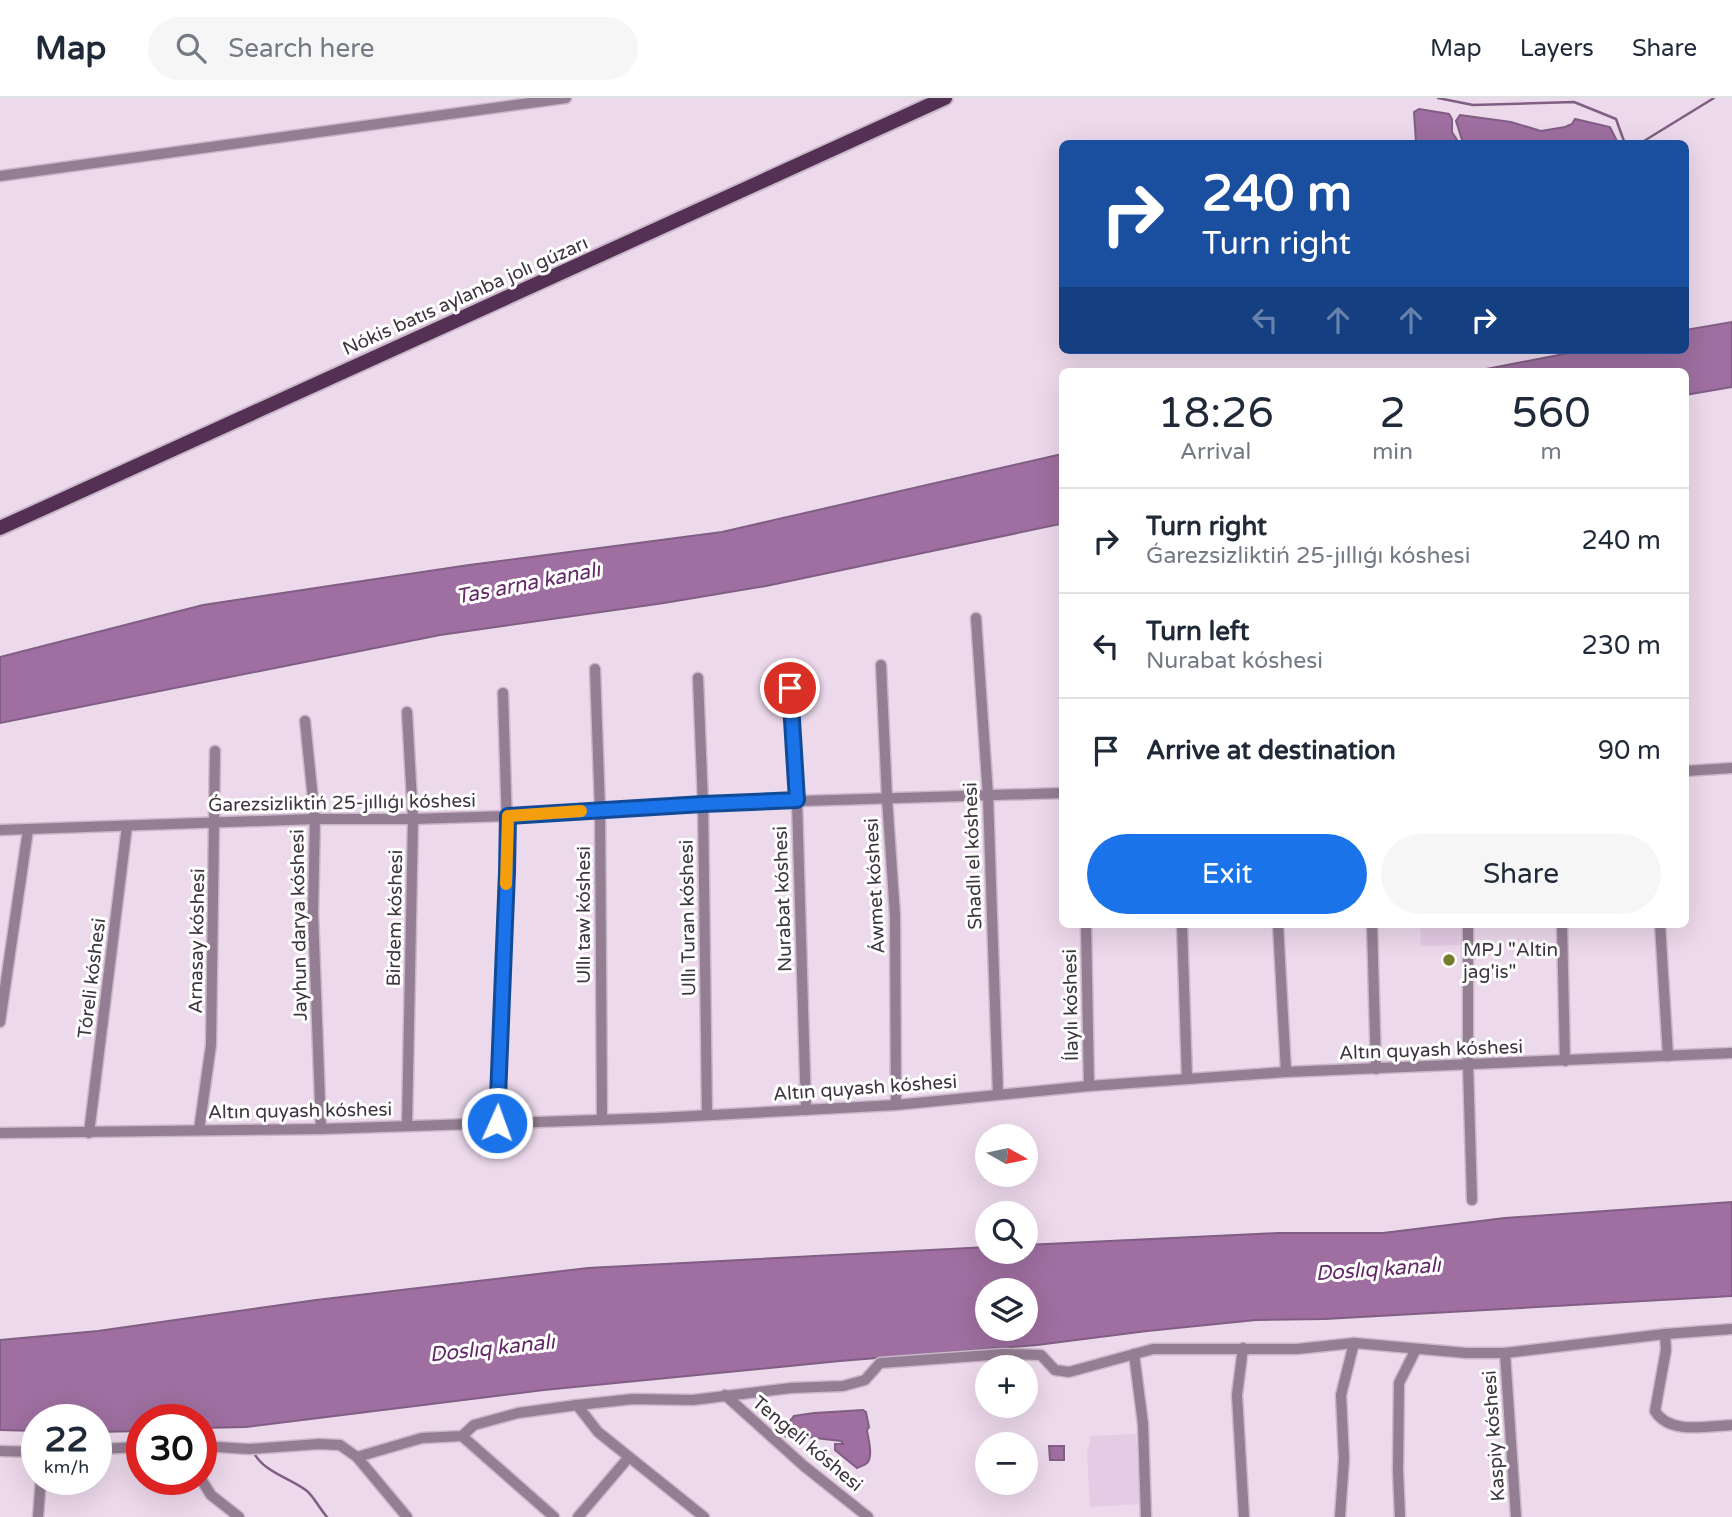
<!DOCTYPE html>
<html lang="en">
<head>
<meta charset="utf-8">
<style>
  :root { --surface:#fff; --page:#f6f6f7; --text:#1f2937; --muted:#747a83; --line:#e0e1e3; --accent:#1a73e8 }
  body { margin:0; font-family:"Varela Round",sans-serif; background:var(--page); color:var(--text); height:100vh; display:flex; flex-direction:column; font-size:26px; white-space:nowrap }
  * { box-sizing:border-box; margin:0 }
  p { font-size:23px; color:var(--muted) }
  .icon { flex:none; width:38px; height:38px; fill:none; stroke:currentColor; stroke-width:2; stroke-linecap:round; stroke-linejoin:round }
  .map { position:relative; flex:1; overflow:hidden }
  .sheet { position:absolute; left:1059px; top:270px; width:630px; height:560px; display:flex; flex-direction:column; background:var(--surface); border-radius:10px; box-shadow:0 7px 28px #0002 }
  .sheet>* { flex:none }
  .banner { position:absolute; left:1059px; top:42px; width:630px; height:214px; border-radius:10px; box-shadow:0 7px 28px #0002; background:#1a4fa0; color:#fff; overflow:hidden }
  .needle { width:46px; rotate:99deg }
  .fabs { position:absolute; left:975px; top:1026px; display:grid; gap:14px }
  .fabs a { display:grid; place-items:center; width:63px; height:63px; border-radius:50%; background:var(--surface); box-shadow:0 7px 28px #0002; font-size:35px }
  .speed { position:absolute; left:21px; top:1306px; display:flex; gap:14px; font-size:35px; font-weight:700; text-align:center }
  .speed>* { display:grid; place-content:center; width:91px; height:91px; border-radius:50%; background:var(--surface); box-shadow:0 7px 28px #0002; line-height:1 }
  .speed small { font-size:18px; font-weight:400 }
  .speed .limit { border:10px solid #d22; background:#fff; color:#111 }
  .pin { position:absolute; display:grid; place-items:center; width:60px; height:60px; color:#fff; margin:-30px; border:4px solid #fff; border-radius:50%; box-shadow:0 2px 7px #0007 }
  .me { position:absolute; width:77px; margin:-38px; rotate:2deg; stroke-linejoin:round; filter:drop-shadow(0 0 5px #0008) }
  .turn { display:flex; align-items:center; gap:24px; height:147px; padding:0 28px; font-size:32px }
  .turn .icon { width:91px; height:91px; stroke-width:2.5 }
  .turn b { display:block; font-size:49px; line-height:60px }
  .lanes { display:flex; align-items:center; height:66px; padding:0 28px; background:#0003; justify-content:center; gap:35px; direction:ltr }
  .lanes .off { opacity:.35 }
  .eta { display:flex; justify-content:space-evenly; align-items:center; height:119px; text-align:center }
  .eta b { font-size:42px; font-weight:600; line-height:49px }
  .action { display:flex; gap:14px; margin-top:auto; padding:14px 28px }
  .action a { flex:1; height:80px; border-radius:42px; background:var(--accent); color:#fff; font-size:28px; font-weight:600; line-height:80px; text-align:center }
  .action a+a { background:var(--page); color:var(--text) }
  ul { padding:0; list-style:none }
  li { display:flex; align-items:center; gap:21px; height:105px; padding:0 28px; border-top:2px solid var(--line) }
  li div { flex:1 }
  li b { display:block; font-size:26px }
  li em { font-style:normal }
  header { display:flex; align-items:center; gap:42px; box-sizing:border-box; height:98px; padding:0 35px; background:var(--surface); border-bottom:2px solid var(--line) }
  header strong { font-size:33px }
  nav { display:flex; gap:38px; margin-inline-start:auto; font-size:24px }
  .search { width:490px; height:63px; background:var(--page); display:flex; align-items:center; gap:18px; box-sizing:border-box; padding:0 24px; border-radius:38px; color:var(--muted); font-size:26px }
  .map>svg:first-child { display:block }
  .built { fill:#e4cce4 }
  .water { fill:#9e6fa0; stroke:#815e83; stroke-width:2; fill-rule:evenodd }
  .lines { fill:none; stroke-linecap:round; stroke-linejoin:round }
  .stream { stroke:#815e83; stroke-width:2.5 }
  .minor-casing { stroke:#c9b8c9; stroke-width:13 }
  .primary-casing { stroke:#c9b8c9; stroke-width:18 }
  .minor { stroke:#947e94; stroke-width:10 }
  .primary { stroke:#543055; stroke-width:14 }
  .route-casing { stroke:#114b97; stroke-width:18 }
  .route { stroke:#1a73e8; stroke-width:12 }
  .slow { stroke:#f59e0b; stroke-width:12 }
  .poi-dot { fill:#757e2a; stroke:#fff; stroke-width:2.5 }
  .labels { text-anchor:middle; stroke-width:6; stroke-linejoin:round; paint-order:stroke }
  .street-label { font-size:19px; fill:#3e363e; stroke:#fff }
  .poi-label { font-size:19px; fill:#3e363e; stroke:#fff; text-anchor:start }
  .water-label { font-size:21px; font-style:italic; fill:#622766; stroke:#fff }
</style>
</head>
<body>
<header>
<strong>Map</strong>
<div class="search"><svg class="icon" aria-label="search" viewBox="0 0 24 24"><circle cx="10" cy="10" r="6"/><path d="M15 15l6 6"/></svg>Search here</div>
<nav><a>Map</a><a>Layers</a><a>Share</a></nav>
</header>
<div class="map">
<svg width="1732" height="1419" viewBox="0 0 1732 1419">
  <rect width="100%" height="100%" fill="#ecd9ec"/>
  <g class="built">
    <path d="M1420 826H1463L1464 847 1421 848Z"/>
    <path d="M1136 1336 1140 1406 1090 1409 1087 1355 1091 1338Z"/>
  </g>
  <g class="water">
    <path d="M1419 11 1449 16 1452 21V34L1459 45H1416L1414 14Z"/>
    <path d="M1460 17 1511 24 1541 33 1565 29 1572 26 1575 21 1610 29 1618 45H1463L1456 23Z"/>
    <path d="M1732 224V289L1685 297V273H1476L1584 252H1685V232Z"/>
    <path d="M1062 356V426H1060L766 488 664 505 440 537 0 625V559L203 507 469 467 722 434Z"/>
    <path d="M1732 1104V1198L1325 1221 1256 1222 1147 1233 1037 1247 840 1263 544 1292 246 1329 201 1330V1321H142V1333L96 1334V1321H37V1333L0 1332V1242L98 1233 316 1202 588 1170 987 1149V1153H1026V1147L1278 1135H1383L1505 1120ZM987 1192H1026V1230H987Z"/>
    <path d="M863 1312 866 1314 869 1329 867 1332C868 1340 873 1356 868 1364 866 1367 859 1369 857 1370L835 1352V1346H843L841 1343 798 1338 786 1339 783 1335V1332L794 1318 814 1315Z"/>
    <path d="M1049 1348H1064V1362H1050Z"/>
  </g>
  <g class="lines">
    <g class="stream">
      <path d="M1438 0 1473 7 1574 4 1616 21 1625 46"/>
      <path d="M1639 46 1714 0"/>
      <path d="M254 1355C264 1374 290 1380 307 1393 314 1399 320 1411 327 1419"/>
    </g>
    <g class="minor-casing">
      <g id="minor">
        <path d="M0 78 566 0"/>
        <path d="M976 520 988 698 998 996"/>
        <path d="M881 567 887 700 895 817 896 1007"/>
        <path d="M595 571 600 712 602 1022"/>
        <path d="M698 580 703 706 707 1017"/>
        <path d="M790 590 797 703 806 1012"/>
        <path d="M305 623 315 721 313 815 321 1031"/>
        <path d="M1685 673 1732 670"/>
        <path d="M0 732 315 721H413L508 718 703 706 1062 695"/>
        <path d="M1086 826 1089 988"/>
        <path d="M1182 826 1187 981"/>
        <path d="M1278 826 1286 974"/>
        <path d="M1372 826 1376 971"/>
        <path d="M1468 826V967L1472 1102"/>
        <path d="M1562 826 1565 963"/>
        <path d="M1660 826 1668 958"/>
        <path d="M0 924 28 732"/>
        <path d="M497 1025 507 730 503 595"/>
        <path d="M407 1027 413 721 407 614"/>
        <path d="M199 1032 211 947 215 653"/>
        <path d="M0 1035 321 1031 657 1020 896 1007 1089 988 1286 974 1732 955"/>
        <path d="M89 1035 127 728"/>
        <path d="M1665 1236 1666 1252 1655 1313C1669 1337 1708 1328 1732 1327"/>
        <path d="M1243 1250 1237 1297 1244 1419"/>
        <path d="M1505 1255 1516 1419"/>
        <path d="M1134 1256 1143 1326 1146 1419"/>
        <path d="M725 1297 804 1368 868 1419"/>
        <path d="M577 1307 598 1334 704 1419"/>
        <path d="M462 1338 554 1419"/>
        <path d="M201 1348 249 1351 319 1346 340 1347 357 1359 422 1340 462 1338 474 1327 518 1315 577 1307 633 1301 693 1302 791 1290 843 1288 865 1282 880 1265 1004 1256 1041 1257 1055 1272 1069 1274 1153 1251H1297L1354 1245 1466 1255H1505L1665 1236 1732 1231"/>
        <path d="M96 1351 142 1349"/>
        <path d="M0 1353 37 1354"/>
        <path d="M357 1359 407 1419"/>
        <path d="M201 1381 211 1397 239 1419"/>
        <path d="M38 1419 41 1381"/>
        <path d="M578 1419 629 1359"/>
        <path d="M1340 1419 1344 1361 1341 1297 1354 1245"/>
        <path d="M1400 1419 1398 1373 1399 1285 1416 1251"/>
      </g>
    </g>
    <g class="primary-casing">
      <path id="primary" d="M0 430 945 0"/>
    </g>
    <use href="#minor" class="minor"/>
    <use href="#primary" class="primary"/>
  </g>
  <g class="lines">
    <g class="route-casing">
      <path id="route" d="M497 1025 507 774 508 718 703 706 797 702 790 590"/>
    </g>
    <use href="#route" class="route"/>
    <path class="slow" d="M506 786 508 718 581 713"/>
  </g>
  <circle class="poi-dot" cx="1449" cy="862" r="7"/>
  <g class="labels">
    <g class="street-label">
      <text transform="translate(465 197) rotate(-24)" y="7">Nókis batıs aylanba jolı gúzarı</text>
      <text transform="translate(342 704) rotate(-1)" y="7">Ǵarezsizliktiń 25-jıllıǵı kóshesi</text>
      <text transform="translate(972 758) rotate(-92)" y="7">Shadlı el kóshesi</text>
      <text transform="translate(874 788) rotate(-93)" y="7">Áwmet kóshesi</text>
      <text transform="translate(782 801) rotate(-92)" y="7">Nurabat kóshesi</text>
      <text transform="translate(583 817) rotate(-90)" y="7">Ullı taw kóshesi</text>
      <text transform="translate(394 820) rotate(-89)" y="7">Birdem kóshesi</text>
      <text transform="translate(687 820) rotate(-91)" y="7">Ullı Turan kóshesi</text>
      <text transform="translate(298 827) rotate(-91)" y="7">Jayhun darya kóshesi</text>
      <text transform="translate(196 843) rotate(-89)" y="7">Arnasay kóshesi</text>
      <text transform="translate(91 880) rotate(-83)" y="7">Tóreli kóshesi</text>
      <text transform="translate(1070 907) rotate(-91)" y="7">Ílaylı kóshesi</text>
      <text transform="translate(1431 951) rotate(-2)" y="7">Altın quyash kóshesi</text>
      <text transform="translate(865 989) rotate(-4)" y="7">Altın quyash kóshesi</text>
      <text transform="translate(300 1012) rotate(-1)" y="7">Altın quyash kóshesi</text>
      <text transform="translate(1493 1338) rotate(-94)" y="7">Kaspiy kóshesi</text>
      <text transform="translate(808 1345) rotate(40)" y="7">Tengeli kóshesi</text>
    </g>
    <g class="poi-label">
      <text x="1463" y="858">MPJ "Altin<tspan x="1463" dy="22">jag'is"</tspan></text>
    </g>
    <g class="water-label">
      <text transform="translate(528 485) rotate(-11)" y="7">Tas arna kanalı</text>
      <text transform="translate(1378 1171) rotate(-4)" y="7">Doslıq kanalı</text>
      <text transform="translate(492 1250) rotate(-6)" y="7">Doslıq kanalı</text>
    </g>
  </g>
</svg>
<div class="fabs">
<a><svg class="needle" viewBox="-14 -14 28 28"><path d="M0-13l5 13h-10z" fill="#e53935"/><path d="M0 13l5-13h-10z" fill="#747a83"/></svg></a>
<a><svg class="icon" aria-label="search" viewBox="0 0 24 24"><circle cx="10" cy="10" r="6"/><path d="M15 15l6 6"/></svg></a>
<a><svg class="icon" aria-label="layers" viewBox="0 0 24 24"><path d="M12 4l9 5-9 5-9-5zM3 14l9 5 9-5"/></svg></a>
<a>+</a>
<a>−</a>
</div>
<div class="speed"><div>22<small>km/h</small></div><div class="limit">30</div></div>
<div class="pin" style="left:790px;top:590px;background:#d93025"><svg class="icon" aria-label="arrive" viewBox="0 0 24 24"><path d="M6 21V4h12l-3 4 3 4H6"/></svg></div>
<svg class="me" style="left:497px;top:1025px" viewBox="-20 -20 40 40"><circle r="17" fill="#1a73e8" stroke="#fff" stroke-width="3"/><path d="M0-11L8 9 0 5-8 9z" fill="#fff"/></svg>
<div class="banner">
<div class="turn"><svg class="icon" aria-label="right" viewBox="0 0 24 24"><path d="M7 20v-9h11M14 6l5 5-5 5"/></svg><div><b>240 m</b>Turn right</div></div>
<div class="lanes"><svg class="icon off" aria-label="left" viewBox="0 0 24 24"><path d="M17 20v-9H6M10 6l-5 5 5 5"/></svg><svg class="icon off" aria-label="ahead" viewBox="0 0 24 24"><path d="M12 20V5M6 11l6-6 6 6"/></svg><svg class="icon off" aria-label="ahead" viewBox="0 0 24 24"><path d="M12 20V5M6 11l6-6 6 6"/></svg><svg class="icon" aria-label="right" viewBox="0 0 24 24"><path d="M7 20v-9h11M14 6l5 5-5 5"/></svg></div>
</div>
<section class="sheet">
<div class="eta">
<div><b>18:26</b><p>Arrival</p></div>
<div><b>2</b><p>min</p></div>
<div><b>560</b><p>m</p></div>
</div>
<ul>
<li><svg class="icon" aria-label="right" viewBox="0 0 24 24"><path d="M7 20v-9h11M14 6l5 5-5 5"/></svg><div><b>Turn right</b><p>Ǵarezsizliktiń 25-jıllıǵı kóshesi</p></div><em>240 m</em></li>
<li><svg class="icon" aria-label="left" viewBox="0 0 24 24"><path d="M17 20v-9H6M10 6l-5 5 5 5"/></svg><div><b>Turn left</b><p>Nurabat kóshesi</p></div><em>230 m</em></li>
<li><svg class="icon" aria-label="arrive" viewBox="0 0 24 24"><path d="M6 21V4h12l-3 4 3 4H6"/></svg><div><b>Arrive at destination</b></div><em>90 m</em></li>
</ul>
<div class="action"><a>Exit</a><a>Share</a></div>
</section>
</div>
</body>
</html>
